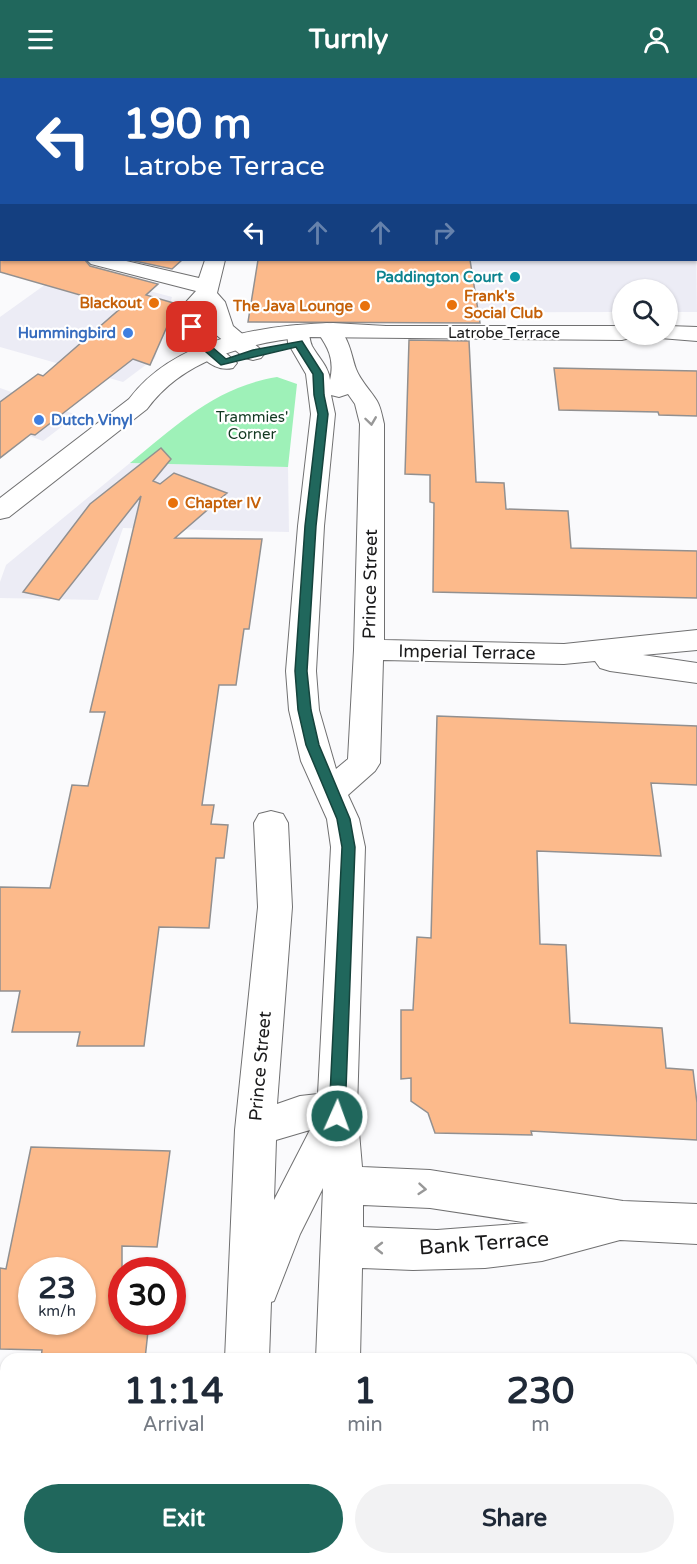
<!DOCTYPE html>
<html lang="en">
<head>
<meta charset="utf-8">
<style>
  :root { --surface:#fff; --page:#f2f2f3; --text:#1f2937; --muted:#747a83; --accent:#20675c }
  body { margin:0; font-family:"Varela Round",sans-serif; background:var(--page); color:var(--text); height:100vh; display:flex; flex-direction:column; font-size:22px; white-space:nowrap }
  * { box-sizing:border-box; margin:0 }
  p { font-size:20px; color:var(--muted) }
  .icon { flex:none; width:33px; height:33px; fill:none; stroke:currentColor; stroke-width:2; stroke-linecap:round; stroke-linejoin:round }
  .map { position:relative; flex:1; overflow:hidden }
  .drawer { position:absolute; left:0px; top:1275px; width:698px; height:212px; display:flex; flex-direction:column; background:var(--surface); border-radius:18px 18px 0 0; box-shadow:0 2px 4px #0004 }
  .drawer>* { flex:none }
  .guide { position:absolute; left:0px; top:0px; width:698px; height:183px; box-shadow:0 2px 4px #0004; background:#1a4fa0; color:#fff; overflow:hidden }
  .buttons { position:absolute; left:612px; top:201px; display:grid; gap:12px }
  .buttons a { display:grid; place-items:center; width:66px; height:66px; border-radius:50%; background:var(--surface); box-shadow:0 2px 4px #0004; font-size:30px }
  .speed { position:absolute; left:18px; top:1179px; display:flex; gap:12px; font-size:30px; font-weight:700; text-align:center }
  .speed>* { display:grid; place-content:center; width:78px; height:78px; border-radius:50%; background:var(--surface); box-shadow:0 2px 4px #0004; line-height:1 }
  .speed small { font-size:15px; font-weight:400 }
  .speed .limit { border:9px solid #d22; background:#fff; color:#111 }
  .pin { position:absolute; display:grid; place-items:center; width:51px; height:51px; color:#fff; margin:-26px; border-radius:12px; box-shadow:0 3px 9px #0006 }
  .me { position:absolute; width:66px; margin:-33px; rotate:2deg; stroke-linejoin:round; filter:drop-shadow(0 0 4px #0008) }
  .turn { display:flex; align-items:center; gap:21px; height:126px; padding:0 24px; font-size:27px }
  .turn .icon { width:78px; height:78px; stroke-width:2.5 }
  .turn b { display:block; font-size:42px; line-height:51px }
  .lanes { display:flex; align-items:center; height:57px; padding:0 24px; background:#0003; justify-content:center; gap:30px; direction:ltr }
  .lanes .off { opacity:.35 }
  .eta { display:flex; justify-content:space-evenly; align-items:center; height:102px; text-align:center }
  .eta b { font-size:36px; font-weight:700; line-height:42px }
  .action { display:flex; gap:12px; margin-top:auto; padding:12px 24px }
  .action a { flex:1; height:69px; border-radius:36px; background:var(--accent); color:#fff; font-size:24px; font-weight:700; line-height:69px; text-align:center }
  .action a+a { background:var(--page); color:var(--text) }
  header { display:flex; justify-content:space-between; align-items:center; height:78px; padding:0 24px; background:var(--accent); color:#fff; font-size:27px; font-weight:700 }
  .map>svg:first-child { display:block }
  .built { fill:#ececf5 }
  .green { fill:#9ef1b8 }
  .building { fill:#fcba8b; stroke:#929090; stroke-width:1.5; fill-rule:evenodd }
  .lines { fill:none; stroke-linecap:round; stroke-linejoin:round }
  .minor-casing { stroke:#707071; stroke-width:2 }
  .secondary-casing { stroke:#707071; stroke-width:2 }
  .minor { fill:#fff; fill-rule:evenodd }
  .secondary { fill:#fff; fill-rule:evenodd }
  .oneway { stroke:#989898 }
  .route { fill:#20675c; stroke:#15433c; stroke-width:1.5 }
  .culture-dot { fill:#0f9aa8; stroke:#fff; stroke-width:2 }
  .food-dot { fill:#e8710a; stroke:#fff; stroke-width:2 }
  .shop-dot { fill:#3f7fe0; stroke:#fff; stroke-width:2 }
  .labels { text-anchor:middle; stroke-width:4.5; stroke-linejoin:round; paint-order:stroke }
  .far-culture-label { font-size:15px; font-weight:bold; fill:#0d838f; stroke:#fff; text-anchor:end }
  .far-food-label { font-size:15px; font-weight:bold; fill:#c56008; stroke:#fff; text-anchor:start }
  .far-shop-label { font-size:15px; font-weight:bold; fill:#366cbe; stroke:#fff; text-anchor:end }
  .far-street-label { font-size:15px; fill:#19191a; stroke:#fff }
  .far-park-label { font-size:15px; fill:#133922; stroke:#fff }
  .street-label { font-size:18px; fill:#19191a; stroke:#fff }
  .near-street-label { font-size:21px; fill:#19191a; stroke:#fff }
</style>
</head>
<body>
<header><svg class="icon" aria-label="menu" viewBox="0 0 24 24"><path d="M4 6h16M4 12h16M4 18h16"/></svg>Turnly<svg class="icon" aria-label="person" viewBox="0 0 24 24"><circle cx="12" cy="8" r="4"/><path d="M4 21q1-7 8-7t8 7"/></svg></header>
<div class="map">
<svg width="697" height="1486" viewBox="0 0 697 1486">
  <rect width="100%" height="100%" fill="#fafafc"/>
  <g class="built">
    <path d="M696 151 697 234H668V212H622V234L249 235 258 182H696Z"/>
    <path d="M67 191 172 219 155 280 123 304 0 269V239Z"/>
    <path d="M0 310 77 337 43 363 0 347Z"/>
    <path d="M130 385 288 389 289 454 123 450 98 522 0 520V504L6 487Z"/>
  </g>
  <path class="green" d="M277 299 297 306 288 389 130 385C177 347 215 309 277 299Z"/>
  <g class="building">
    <path d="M0 182H85L90 188 158 206 146 217 177 226 150 287 133 281 35 357 31 356 0 380V324L38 296 43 298 122 229 0 194Z"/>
    <path d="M130 182H182L172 191Z"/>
    <path d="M258 182H470L480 245 248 244Z"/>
    <path d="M409 262 469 263 476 404 504 405 506 431 568 433 571 470 697 473V520L433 514 434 425 430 424V397L405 396Z"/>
    <path d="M554 290 697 293V338L659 337 658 334 559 332Z"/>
    <path d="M161 370 171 381 153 403 160 406 174 395 227 415 175 460 262 461 249 551H244L236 607H219L202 727H214L211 746 228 747 224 780H216L209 850 159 849 144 968H77L80 954H12L20 913H0V809L50 810 72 707 88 708 105 634H90L141 418 59 522 23 514 90 426Z"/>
    <path d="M437 638 697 648V707L651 705 661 778 537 773 540 866 566 867 570 945 662 950 666 990 693 992 697 1025V1062L531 1053 532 1057 435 1055 428 1035 411 1023V1000L401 1001V932H413L417 859 431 860Z"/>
    <path d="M31 1069 170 1073 157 1169 122 1168V1244H149L145 1281H41L42 1272 0 1271V1190L6 1191ZM32 1192H82V1244H32Z"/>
  </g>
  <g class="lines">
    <g class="minor-casing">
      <g id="minor">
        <path d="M299 0H317L298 2Z"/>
        <rect x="0" y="80" width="2" height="12"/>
        <rect x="696" y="82" width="1" height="12"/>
        <rect x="0" y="149" width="2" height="13"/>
        <path d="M87 182H122L199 200 205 182H225L217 215 225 224 233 248 265 275 261 280 253 282 245 280 215 256 206 234 203 250 210 261 237 285 233 290C210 296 191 268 181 250L186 224 196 213 91 186Z"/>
        <path d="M327 245C349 251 350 274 356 291 360 302 371 313 377 323 381 330 382 338 384 346V562L564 566 697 552V572L643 577 697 585V605L610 593 600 590 595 583 564 586 383 582 380 685 375 693 348 717 359 741 365 769 357 1031 362 1089 430 1092 623 1123 697 1126V1166L620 1162 542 1183 485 1190 413 1192 362 1190 360 1281H316L323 1110 300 1156 274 1223 271 1224 269 1281H225L235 1052 258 829 254 745 259 736 271 733 283 736 288 745 292 829 277 1026 300 1018 318 1016 331 769 327 741 301 683 289 632 286 593 298 448 311 336 306 296 288 265 287 254 290 249 298 247 306 249C310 255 309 261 312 268 318 279 329 289 330 302 335 281 328 269 316 252L319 247ZM348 316 355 326 360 346 354 572 348 681 336 691 319 632 316 593 324 448 335 336 331 317 339 319ZM310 1052 274 1122 276 1062ZM363 1127 430 1130 529 1145 437 1152 363 1149Z"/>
        <rect x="216" y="1480" width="48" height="6"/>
        <path d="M304 1480H352L351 1486H303Z"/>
      </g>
    </g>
    <g class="secondary-casing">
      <g id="secondary">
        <path d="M333 245 386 248H622V256H632L630 260 622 262 306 259C247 265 183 281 147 331L9 439 0 441V420L129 321C175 260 262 247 333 245Z"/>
        <path d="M668 248 697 249V263L660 260 658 256H668Z"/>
      </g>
    </g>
    <use href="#minor" class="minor"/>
    <use href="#secondary" class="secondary"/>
  </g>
  <defs><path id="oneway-chevron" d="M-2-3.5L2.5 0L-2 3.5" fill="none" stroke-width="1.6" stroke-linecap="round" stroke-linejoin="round" transform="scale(1.5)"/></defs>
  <g class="oneway">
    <use href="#oneway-chevron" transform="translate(371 343) rotate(82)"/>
    <use href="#oneway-chevron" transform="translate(422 1111) rotate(5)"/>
    <use href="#oneway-chevron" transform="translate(379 1170) rotate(180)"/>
  </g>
  <path class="route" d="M189 247H195L205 263 226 281 253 272 302 263 323 296 324 317 328 336 316 448 307 593 311 632 319 667 350 741 355 769 345 1038 343 1044 337 1046 331 1044 329 1038 342 769 337 741 306 667 298 632 295 593 305 448 318 336 314 317 313 296 296 269 221 287 198 267 188 249Z"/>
  <circle class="culture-dot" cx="515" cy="199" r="6"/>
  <g class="food-dot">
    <circle cx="154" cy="225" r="6"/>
    <circle cx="452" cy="227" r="6"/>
    <circle cx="365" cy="228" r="6"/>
    <circle cx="173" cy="425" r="6"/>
  </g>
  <g class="shop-dot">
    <circle cx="128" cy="255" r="6"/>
    <circle cx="39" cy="342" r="6"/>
  </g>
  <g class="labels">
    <g class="far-culture-label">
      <text x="503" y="204">Paddington Court</text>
    </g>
    <g class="far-food-label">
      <text x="464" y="223">Frank's<tspan x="464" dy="17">Social Club</tspan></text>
      <text x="142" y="230" text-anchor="end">Blackout</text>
      <text x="353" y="233" text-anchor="end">The Java Lounge</text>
      <text x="185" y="430">Chapter IV</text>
    </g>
    <g class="far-shop-label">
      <text x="116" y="260">Hummingbird</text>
      <text x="51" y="347" text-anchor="start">Dutch Vinyl</text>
    </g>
    <g class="far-street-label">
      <text x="504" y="260">Latrobe Terrace</text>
    </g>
    <g class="far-park-label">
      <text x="252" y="344">Trammies'<tspan x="252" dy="17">Corner</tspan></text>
    </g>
    <g class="street-label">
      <text transform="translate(370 506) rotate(-89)" y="6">Prince Street</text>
      <text transform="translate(467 574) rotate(1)" y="6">Imperial Terrace</text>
      <text transform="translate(260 988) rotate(-85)" y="6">Prince Street</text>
    </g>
    <g class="near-street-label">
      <text transform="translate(484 1165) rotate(-4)" y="7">Bank Terrace</text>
    </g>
  </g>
</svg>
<div class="buttons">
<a><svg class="icon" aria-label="search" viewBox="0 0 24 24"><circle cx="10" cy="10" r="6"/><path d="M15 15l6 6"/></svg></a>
</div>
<div class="speed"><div>23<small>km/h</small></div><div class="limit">30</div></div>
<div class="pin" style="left:192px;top:249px;background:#d93025"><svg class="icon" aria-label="arrive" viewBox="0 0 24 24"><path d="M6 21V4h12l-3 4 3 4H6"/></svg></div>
<svg class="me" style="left:337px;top:1038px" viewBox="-20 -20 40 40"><circle r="17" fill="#20675c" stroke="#fff" stroke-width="3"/><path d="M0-11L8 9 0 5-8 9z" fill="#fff"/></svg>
<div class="guide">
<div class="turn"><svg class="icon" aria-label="left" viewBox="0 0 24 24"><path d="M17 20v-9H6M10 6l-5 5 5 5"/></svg><div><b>190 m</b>Latrobe Terrace</div></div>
<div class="lanes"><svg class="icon" aria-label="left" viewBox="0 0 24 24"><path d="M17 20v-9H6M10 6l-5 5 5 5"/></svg><svg class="icon off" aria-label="ahead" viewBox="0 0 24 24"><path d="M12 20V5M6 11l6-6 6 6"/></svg><svg class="icon off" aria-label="ahead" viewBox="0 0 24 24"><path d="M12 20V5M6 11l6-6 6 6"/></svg><svg class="icon off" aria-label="right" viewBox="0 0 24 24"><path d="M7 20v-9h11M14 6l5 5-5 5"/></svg></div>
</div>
<section class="drawer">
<div class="eta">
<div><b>11:14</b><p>Arrival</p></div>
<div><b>1</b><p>min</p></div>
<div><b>230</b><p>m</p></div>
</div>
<div class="action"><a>Exit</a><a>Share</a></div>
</section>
</div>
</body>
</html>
